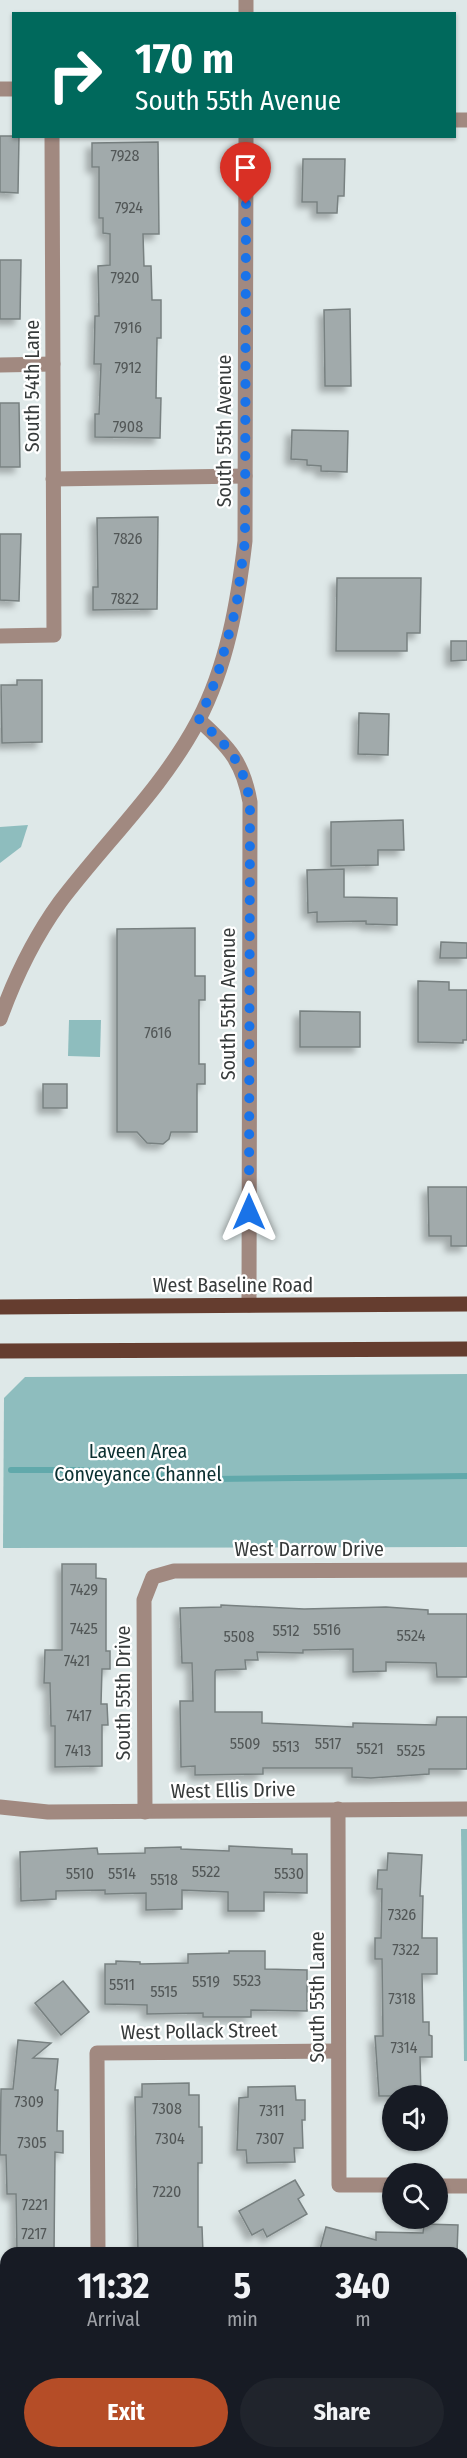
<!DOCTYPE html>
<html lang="en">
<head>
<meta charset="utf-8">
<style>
  :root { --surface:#171b24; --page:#20242c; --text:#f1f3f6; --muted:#9ea1a6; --accent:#b54d27 }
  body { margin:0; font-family:"Fira Sans Condensed",sans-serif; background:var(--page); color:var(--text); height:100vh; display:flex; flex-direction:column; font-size:22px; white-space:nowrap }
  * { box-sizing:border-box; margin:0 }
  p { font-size:20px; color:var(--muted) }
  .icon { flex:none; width:33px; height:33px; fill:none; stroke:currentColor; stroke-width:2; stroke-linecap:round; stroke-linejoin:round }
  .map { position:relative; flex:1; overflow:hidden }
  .panel { position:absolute; left:0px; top:2247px; width:468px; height:212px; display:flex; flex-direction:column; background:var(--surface); border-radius:18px 18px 0 0; box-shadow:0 2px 4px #0004 }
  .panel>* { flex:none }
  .top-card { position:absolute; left:12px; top:12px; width:444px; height:126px; border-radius:0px; box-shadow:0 2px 4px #0004; background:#00695c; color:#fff; overflow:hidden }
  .buttons { position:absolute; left:382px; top:2085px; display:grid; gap:12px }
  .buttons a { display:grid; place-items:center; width:66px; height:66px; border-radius:50%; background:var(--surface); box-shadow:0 2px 4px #0004; font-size:30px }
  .pin { position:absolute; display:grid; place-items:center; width:51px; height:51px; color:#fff; margin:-62px -26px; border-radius:50% 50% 50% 0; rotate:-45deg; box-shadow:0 0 6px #0007 }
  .pin .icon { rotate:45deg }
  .me { position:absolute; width:66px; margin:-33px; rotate:0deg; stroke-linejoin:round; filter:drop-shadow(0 0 4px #0008) }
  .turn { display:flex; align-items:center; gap:21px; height:126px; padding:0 24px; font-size:27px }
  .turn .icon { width:78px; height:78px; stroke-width:2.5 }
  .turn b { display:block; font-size:42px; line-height:51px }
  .eta { display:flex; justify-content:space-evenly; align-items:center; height:102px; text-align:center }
  .eta b { font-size:36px; font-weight:700; line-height:42px }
  .primary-button { display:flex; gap:12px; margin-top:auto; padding:12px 24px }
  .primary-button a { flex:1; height:69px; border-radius:36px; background:var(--accent); color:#fff; font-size:24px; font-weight:700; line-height:69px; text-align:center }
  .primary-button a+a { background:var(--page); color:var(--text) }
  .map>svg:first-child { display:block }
  .green { fill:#8ebdbe }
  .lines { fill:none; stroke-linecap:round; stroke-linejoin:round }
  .stream { stroke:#61a9ab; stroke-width:6 }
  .building { fill:#a1aaab; stroke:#788181; stroke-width:1.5; filter:url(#shadow) }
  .minor { stroke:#a18980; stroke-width:15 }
  .major { stroke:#653d2f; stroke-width:15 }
  .route { stroke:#1a73e8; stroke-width:10; stroke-dasharray:0 18 }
  .labels { text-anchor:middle; stroke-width:4.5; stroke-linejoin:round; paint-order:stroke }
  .number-label { font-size:16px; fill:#525757 }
  .street-label { font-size:20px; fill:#373b3b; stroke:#fff }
  .park-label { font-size:20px; fill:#0b3031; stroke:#fff }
</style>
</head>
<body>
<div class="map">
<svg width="467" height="2458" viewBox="0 0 467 2458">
  <defs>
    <filter id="shadow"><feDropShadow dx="-5.5" dy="5.5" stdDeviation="3" flood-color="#0004"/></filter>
  </defs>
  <rect width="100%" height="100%" fill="#dee8e8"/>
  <g class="green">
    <path d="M28 825 21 847 0 863V827Z"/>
    <path d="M69 1020H101L100 1057 68 1056Z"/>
    <path d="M467 1374V1547L3 1548 4 1398 25 1377Z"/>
    <path d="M461 1829H467V2061H464Z"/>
  </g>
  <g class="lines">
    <path class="stream" d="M11 1470H78L215 1479 467 1476"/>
  </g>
  <g class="building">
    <path d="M0 136H19L18 193 0 192Z"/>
    <path d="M158 142 159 234H143L144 266H151L152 300H161V338H157L156 398H161L160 438 95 437V414H99L101 364H94L95 316H99L98 266 110 265V234L103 233V218H99V167H92V143Z"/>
    <path d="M303 159H345L344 196H338L337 213H317V202H302Z"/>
    <path d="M0 260H21L20 319H0Z"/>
    <path d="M350 309 351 386H325L324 310Z"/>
    <path d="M0 403H19L20 467H0Z"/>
    <path d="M292 430 348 431 347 472 321 471V466L307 465V460L291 459Z"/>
    <path d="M158 517 157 609 93 610V587H98L97 518Z"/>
    <path d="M0 534H21L19 601 0 600Z"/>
    <path d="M337 578H421L420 633H407V651H336Z"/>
    <path d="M451 641H467V660L451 661Z"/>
    <path d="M17 680H42V742L2 743 1 685H17Z"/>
    <path d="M359 713 389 714 388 755 358 754Z"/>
    <path d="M403 820 404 850H378V865L331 866V822Z"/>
    <path d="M344 869V897L397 898V925L366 924V921L317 922V912L308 913 307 870Z"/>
    <path d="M195 928V976H205V1000H199V1064H205V1084H197V1132H171L169 1139 163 1144 147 1143 137 1132H117V929Z"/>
    <path d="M441 942 467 943V958H440Z"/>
    <path d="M418 981 449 982V990H467V1040H463V1043L418 1042Z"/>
    <path d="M300 1011 360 1012V1047H300Z"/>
    <rect x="43" y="1084" width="24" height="24"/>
    <path d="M428 1187H467V1246H451V1236H429Z"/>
    <path d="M62 1564H96V1578L106 1579V1651H110V1669H102L101 1704H107L108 1725H102V1766L55 1767V1726H51L50 1683H44L45 1650H62Z"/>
    <path d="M221 1605 304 1609 386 1607 428 1610V1614H467V1677H437L436 1663 386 1662V1671L353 1672V1649L303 1650V1653L257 1652 258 1660H245L246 1669 216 1670 215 1672V1712H262V1723L353 1727V1723L436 1725 437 1717H467V1769H429V1774L371 1778 352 1777V1768H263V1774L195 1775V1766L181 1767 180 1701H193L192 1663H182L180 1608 221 1607Z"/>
    <path d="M229 1846 292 1849V1854H307V1893L264 1892V1911H228V1892L182 1890V1909L146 1910V1893L105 1894V1890L56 1891V1899L21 1901 20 1852 97 1848 98 1854 145 1853V1848L181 1847V1849L229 1851Z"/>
    <path d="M388 1853 422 1855 420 1896H423L422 1938H437V1974H422L423 2022H429V2035L432 2036V2057H420L421 2096H379L375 2036H383L382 1959H375V1938H381L382 1889H377L378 1870H387Z"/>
    <path d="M229 1951H265V1969L307 1970V2011L251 2010V2017H203V2013L147 2014V2005L105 2004V1964H116V1961L140 1962V1964L188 1963V1954L229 1953Z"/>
    <path d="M63 1981 89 2012 61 2035 35 2003Z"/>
    <path d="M18 2040 51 2043 33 2058 58 2059 55 2090H58L57 2131H63V2153L55 2152 54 2253H17L16 2194H7L6 2155H0L1 2089H13Z"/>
    <path d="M189 2083V2095H199V2127H202V2163H198V2227H202L203 2253H138L135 2097H142V2084Z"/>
    <path d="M295 2086 296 2100H305V2120H302L303 2148H294L295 2162 247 2163 246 2150H237L239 2098 248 2097V2087Z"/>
    <path d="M295 2180 304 2195 298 2199 307 2214 267 2237 263 2229 252 2235 239 2211Z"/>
    <path d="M424 2224 458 2225 457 2253H319L326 2227 376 2240V2232L423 2233Z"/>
  </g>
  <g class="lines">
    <g class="minor">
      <path d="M246 14V0"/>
      <path d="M0 89H14"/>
      <path d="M454 120H467"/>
      <path d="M0 365 53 364"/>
      <path d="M53 479 245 476"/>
      <path d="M0 636 54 635 52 136"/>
      <path d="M199 720C229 747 243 762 250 802L249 1305"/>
      <path d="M0 1019C15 977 34 938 60 902 106 841 162 789 198 721 227 666 238 602 245 541L246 136"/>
      <path d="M0 1807 48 1812 467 1809"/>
      <path d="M338 1809 339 2185H393"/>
      <path d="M145 1812 144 1600 153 1577 174 1571 467 1570"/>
      <path d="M438 2186H467"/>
      <path d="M98 2253 97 2053 338 2051"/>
      <path d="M462 2428H467"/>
      <path d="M0 2430H6"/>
    </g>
    <g class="major">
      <path d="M0 1307 467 1304"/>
      <path d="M0 1351 467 1349"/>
    </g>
  </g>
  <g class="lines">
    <path class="route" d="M246 204 245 541 236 608 217 677 199 720C229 747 243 762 250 802L249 1212"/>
  </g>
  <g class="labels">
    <g class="number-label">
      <text x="125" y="161">7928</text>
      <text x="129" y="213">7924</text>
      <text x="125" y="283">7920</text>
      <text x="128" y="333">7916</text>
      <text x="128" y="373">7912</text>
      <text x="128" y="432">7908</text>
      <text x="128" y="544">7826</text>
      <text x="125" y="604">7822</text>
      <text x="158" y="1038">7616</text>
      <text x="84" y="1595">7429</text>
      <text x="84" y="1634">7425</text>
      <text x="327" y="1635">5516</text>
      <text x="286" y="1636">5512</text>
      <text x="411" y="1641">5524</text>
      <text x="239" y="1642">5508</text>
      <text x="77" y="1666">7421</text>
      <text x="79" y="1721">7417</text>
      <text x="245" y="1749">5509</text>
      <text x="328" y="1749">5517</text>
      <text x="286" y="1752">5513</text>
      <text x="370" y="1754">5521</text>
      <text x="78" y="1756">7413</text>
      <text x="411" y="1756">5525</text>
      <text x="206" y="1877">5522</text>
      <text x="80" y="1879">5510</text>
      <text x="122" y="1879">5514</text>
      <text x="289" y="1879">5530</text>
      <text x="164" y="1885">5518</text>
      <text x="402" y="1920">7326</text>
      <text x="406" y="1955">7322</text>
      <text x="247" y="1986">5523</text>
      <text x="206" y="1987">5519</text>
      <text x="122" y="1990">5511</text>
      <text x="164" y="1997">5515</text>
      <text x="402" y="2004">7318</text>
      <text x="404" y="2053">7314</text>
      <text x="29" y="2107">7309</text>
      <text x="167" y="2114">7308</text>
      <text x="272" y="2116">7311</text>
      <text x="170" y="2144">7304</text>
      <text x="270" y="2144">7307</text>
      <text x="32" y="2148">7305</text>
      <text x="167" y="2197">7220</text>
      <text x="35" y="2210">7221</text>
      <text x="34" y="2239">7217</text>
    </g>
    <g class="street-label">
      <text transform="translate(32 386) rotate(-90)" y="7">South 54th Lane</text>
      <text transform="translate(224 431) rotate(-90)" y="7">South 55th Avenue</text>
      <text transform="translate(228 1004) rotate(-90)" y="7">South 55th Avenue</text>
      <text x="233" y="1292">West Baseline Road</text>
      <text x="309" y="1556">West Darrow Drive</text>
      <text transform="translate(123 1693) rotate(-90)" y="7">South 55th Drive</text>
      <text transform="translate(233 1790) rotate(-1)" y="7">West Ellis Drive</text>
      <text transform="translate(317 1997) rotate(-90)" y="7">South 55th Lane</text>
      <text transform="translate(199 2031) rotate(-1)" y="7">West Pollack Street</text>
    </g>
    <g class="park-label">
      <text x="138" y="1458">Laveen Area<tspan x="138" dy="23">Conveyance Channel</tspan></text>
    </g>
  </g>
</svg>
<div class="buttons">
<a><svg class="icon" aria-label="sound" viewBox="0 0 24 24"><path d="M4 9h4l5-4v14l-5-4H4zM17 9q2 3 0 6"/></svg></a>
<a><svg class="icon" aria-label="search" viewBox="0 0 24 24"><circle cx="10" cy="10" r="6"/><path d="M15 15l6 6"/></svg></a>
</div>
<div class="pin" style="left:246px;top:204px;background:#d93025"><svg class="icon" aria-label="arrive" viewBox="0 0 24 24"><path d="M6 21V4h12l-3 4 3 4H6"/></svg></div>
<svg class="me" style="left:249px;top:1212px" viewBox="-20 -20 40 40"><path d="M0-17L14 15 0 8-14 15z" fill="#1a73e8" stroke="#fff" stroke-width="4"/></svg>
<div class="top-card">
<div class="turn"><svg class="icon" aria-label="right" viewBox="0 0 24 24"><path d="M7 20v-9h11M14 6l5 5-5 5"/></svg><div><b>170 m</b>South 55th Avenue</div></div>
</div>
<section class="panel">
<div class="eta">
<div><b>11:32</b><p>Arrival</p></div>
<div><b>5</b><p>min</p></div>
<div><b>340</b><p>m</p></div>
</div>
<div class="primary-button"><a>Exit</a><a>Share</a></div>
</section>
</div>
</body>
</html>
